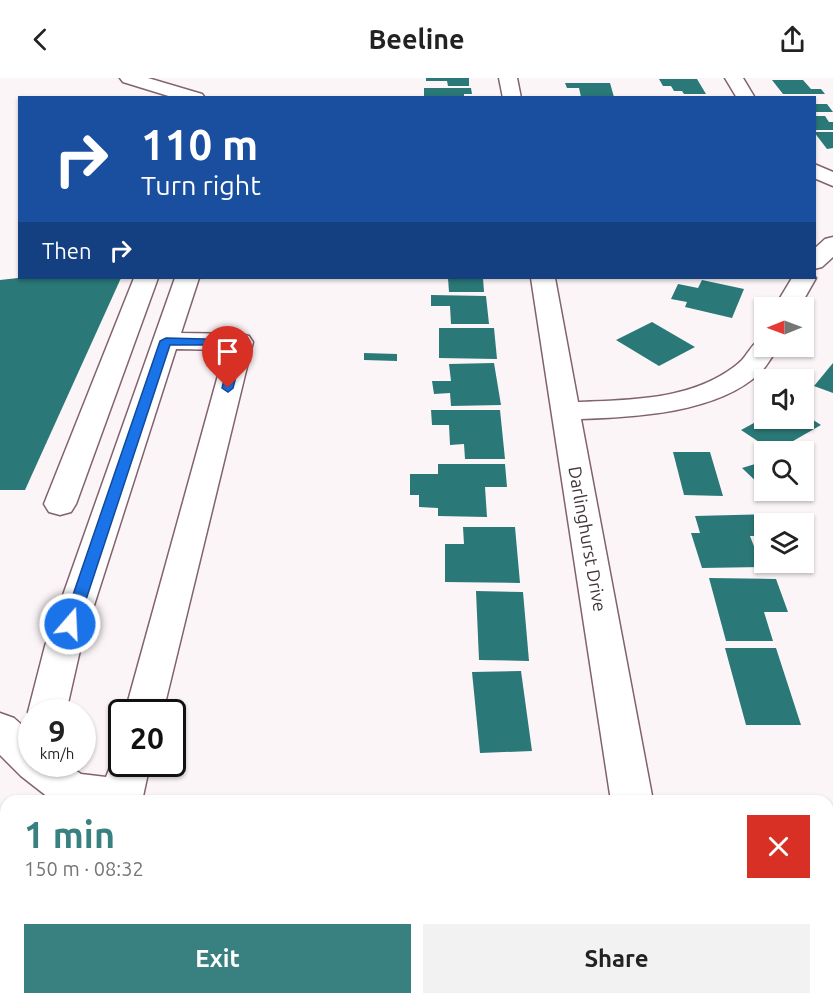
<!DOCTYPE html>
<html lang="en">
<head>
<meta charset="utf-8">
<style>
  :root { --surface:#fff; --page:#f2f2f2; --text:#222; --muted:#767676; --accent:#388180 }
  body { margin:0; font-family:Ubuntu,sans-serif; background:var(--page); color:var(--text); height:100vh; display:flex; flex-direction:column; font-size:22px; white-space:nowrap }
  * { box-sizing:border-box; margin:0 }
  p { font-size:20px; color:var(--muted) }
  .icon { flex:none; width:33px; height:33px; fill:none; stroke:currentColor; stroke-width:2; stroke-linecap:round; stroke-linejoin:round }
  .map { position:relative; flex:1; overflow:hidden }
  .sheet { position:absolute; left:0px; top:717px; width:834px; height:210px; display:flex; flex-direction:column; background:var(--surface); border-radius:18px 18px 0 0; box-shadow:0 2px 4px #0004 }
  .sheet>* { flex:none }
  .guide { position:absolute; left:18px; top:18px; width:798px; height:183px; border-radius:0px; box-shadow:0 2px 4px #0004; background:#1a4fa0; color:#fff; overflow:hidden }
  .needle { width:39px; rotate:269deg }
  .tools { position:absolute; left:754px; top:219px; display:grid; gap:12px }
  .tools a { display:grid; place-items:center; width:60px; height:60px; border-radius:0px; background:var(--surface); box-shadow:0 2px 4px #0004; font-size:30px }
  .speed { position:absolute; left:18px; top:621px; display:flex; gap:12px; font-size:30px; font-weight:700; text-align:center }
  .speed>* { display:grid; place-content:center; width:78px; height:78px; border-radius:50%; background:var(--surface); box-shadow:0 2px 4px #0004; line-height:1 }
  .speed small { font-size:15px; font-weight:400 }
  .speed .limit { border:3px solid #111; border-radius:9px; background:#fff; color:#111 }
  .pin { position:absolute; display:grid; place-items:center; width:51px; height:51px; color:#fff; margin:-62px -26px; border-radius:50% 50% 50% 0; rotate:-45deg; box-shadow:0 0 6px #0007 }
  .pin .icon { rotate:45deg }
  .me { position:absolute; width:66px; margin:-33px; rotate:19deg; stroke-linejoin:round; filter:drop-shadow(0 0 4px #0008) }
  .turn { display:flex; align-items:center; gap:21px; height:126px; padding:0 24px; font-size:27px }
  .turn .icon { width:78px; height:78px; stroke-width:2.5 }
  .turn b { display:block; font-size:42px; line-height:51px }
  .then { display:flex; align-items:center; height:57px; padding:0 24px; background:#0003; gap:12px; font-size:22px }
  .round { display:grid; place-items:center; flex:none; width:63px; height:63px; border-radius:0px; background:var(--page) }
  .headline { display:flex; align-items:center; justify-content:space-between; height:102px; padding:0 24px }
  h1 { font-size:36px; font-weight:700; line-height:45px; color:var(--accent) }
  .button { display:flex; gap:12px; margin-top:auto; padding:12px 24px }
  .button a { flex:1; height:69px; border-radius:0px; background:var(--accent); color:#fff; font-size:24px; font-weight:700; line-height:69px; text-align:center }
  .button a+a { background:var(--page); color:var(--text) }
  header { display:flex; justify-content:space-between; align-items:center; height:78px; padding:0 24px; background:var(--surface); font-size:27px; font-weight:700 }
  .map>svg:first-child { display:block }
  .building { fill:#2a7877 }
  .lines { fill:none; stroke-linecap:round; stroke-linejoin:round }
  .minor-casing { stroke:#81626d; stroke-width:3 }
  .minor { fill:#fff; fill-rule:evenodd }
  .route { fill:#1a73e8; stroke:#114b97; stroke-width:1.5 }
  .labels { text-anchor:middle; stroke-width:6; stroke-linejoin:round; paint-order:stroke }
  .street-label { font-size:18px; fill:#423539; stroke:#fff }
</style>
</head>
<body>
<header><svg class="icon" aria-label="back" viewBox="0 0 24 24"><path d="M15 5l-7 7 7 7"/></svg>Beeline<svg class="icon" aria-label="share" viewBox="0 0 24 24"><path d="M12 15V3M7 8l5-5 5 5M5 13v7h14v-7"/></svg></header>
<div class="map">
<svg width="833" height="927" viewBox="0 0 833 927">
  <rect width="100%" height="100%" fill="#fcf5f7"/>
  <g class="building">
    <path d="M426 0H469V8H448L447 3H426Z"/>
    <path d="M659 1H697L706 16H684L682 13H674L671 8H663Z"/>
    <path d="M772 2H803L811 11H821L825 16H783Z"/>
    <path d="M565 5H610L614 19H581L579 10H567Z"/>
    <path d="M424 10H471L472 16H464V20H424Z"/>
    <path d="M814 26H827L833 34H814Z"/>
    <path d="M814 38H825L829 44H833V52H814Z"/>
    <path d="M814 54H833V70L827 71Z"/>
    <path d="M18 200H121L25 412H0V202Z"/>
    <path d="M448 200H483L484 214H449Z"/>
    <path d="M702 202 744 211 732 240 685 229 687 224 671 221 678 206 698 210Z"/>
    <path d="M431 217 486 218 489 246H451L450 228H431Z"/>
    <path d="M652 244 695 269 659 288 616 262Z"/>
    <path d="M439 250H494L497 281 439 280Z"/>
    <path d="M364 275 397 276V283L364 282Z"/>
    <path d="M494 285 501 327 451 328 450 315 434 316 432 303H451L449 286Z"/>
    <path d="M833 285V315L814 308Z"/>
    <path d="M431 332H500L505 381H465L464 366 450 367 449 347H432Z"/>
    <path d="M804 336 821 347 774 374 741 352 765 339 804 340Z"/>
    <path d="M673 374H710L723 418 684 417Z"/>
    <path d="M765 383V407L761 408 742 390Z"/>
    <path d="M438 386H505L507 409H485L487 439 438 438V430L419 429V417H410V396H438Z"/>
    <path d="M770 436 774 446H765V458H750L762 489 702 490 691 455H700L695 438Z"/>
    <path d="M463 449H515L520 505 445 504V466H464Z"/>
    <path d="M709 500 776 501 788 534H764L773 563H726Z"/>
    <path d="M476 513 523 514 529 583 479 582Z"/>
    <path d="M725 570H776L801 647H746Z"/>
    <path d="M521 593 532 673 480 675 472 594Z"/>
  </g>
  <g class="lines">
    <g class="minor-casing">
      <g id="minor">
        <path d="M120 0H148L202 16 205 20H175L123 4Z"/>
        <path d="M499 0H517L521 20H503Z"/>
        <path d="M725 0H743L755 20H737Z"/>
        <path d="M814 86 833 94V108L814 100Z"/>
        <path d="M833 159V179L822 189 814 191V171L825 161Z"/>
        <path d="M814 198 816 200 799 230H774L792 200Z"/>
        <path d="M134 200H158L76 426 71 434 60 437 49 434 44 426Z"/>
        <path d="M175 200H199L181 255 240 256 249 258 253 264 163 634H125L225 272 176 271 81 568 66 634H32V642L28 634 45 568Z"/>
        <path d="M531 200H555L578 324C625 322 678 322 720 298 727 294 736 288 742 282 750 273 753 263 765 260V268H779C773 277 767 288 760 295 717 335 637 339 581 341L653 723H611Z"/>
        <path d="M0 635 14 640 32 656V686H66L81 696 106 699 116 674 122 671V686H150L142 723H53L21 698 0 677Z"/>
        <path d="M62 921H110L108 927H60Z"/>
        <path d="M642 921H690L691 927H643Z"/>
      </g>
    </g>
    <use href="#minor" class="minor"/>
  </g>
  <path class="route" d="M166 260 244 262 245 264 233 310 228 314 222 310 233 267H170L78 546 76 550H65L63 546 160 263Z"/>
  <g class="labels">
    <g class="street-label">
      <text transform="translate(587 461) rotate(80)" y="6">Darlinghurst Drive</text>
    </g>
  </g>
</svg>
<div class="tools">
<a><svg class="needle" viewBox="-14 -14 28 28"><path d="M0-13l5 13h-10z" fill="#e53935"/><path d="M0 13l5-13h-10z" fill="#767676"/></svg></a>
<a><svg class="icon" aria-label="sound" viewBox="0 0 24 24"><path d="M4 9h4l5-4v14l-5-4H4zM17 9q2 3 0 6"/></svg></a>
<a><svg class="icon" aria-label="search" viewBox="0 0 24 24"><circle cx="10" cy="10" r="6"/><path d="M15 15l6 6"/></svg></a>
<a><svg class="icon" aria-label="layers" viewBox="0 0 24 24"><path d="M12 4l9 5-9 5-9-5zM3 14l9 5 9-5"/></svg></a>
</div>
<div class="speed"><div>9<small>km/h</small></div><div class="limit">20</div></div>
<div class="pin" style="left:228px;top:310px;background:#d93025"><svg class="icon" aria-label="arrive" viewBox="0 0 24 24"><path d="M6 21V4h12l-3 4 3 4H6"/></svg></div>
<svg class="me" style="left:70px;top:546px" viewBox="-20 -20 40 40"><circle r="17" fill="#1a73e8" stroke="#fff" stroke-width="3"/><path d="M0-11L8 9 0 5-8 9z" fill="#fff"/></svg>
<div class="guide">
<div class="turn"><svg class="icon" aria-label="right" viewBox="0 0 24 24"><path d="M7 20v-9h11M14 6l5 5-5 5"/></svg><div><b>110 m</b>Turn right</div></div>
<div class="then">Then<svg class="icon" aria-label="right" viewBox="0 0 24 24"><path d="M7 20v-9h11M14 6l5 5-5 5"/></svg></div>
</div>
<section class="sheet">
<div class="headline"><div><h1>1 min</h1><p>150 m · 08:32</p></div><a class="round" style="background:#d93025;color:#fff"><svg class="icon" aria-label="close" viewBox="0 0 24 24"><path d="M6 6l12 12M18 6L6 18"/></svg></a></div>
<div class="button"><a>Exit</a><a>Share</a></div>
</section>
</div>
</body>
</html>
